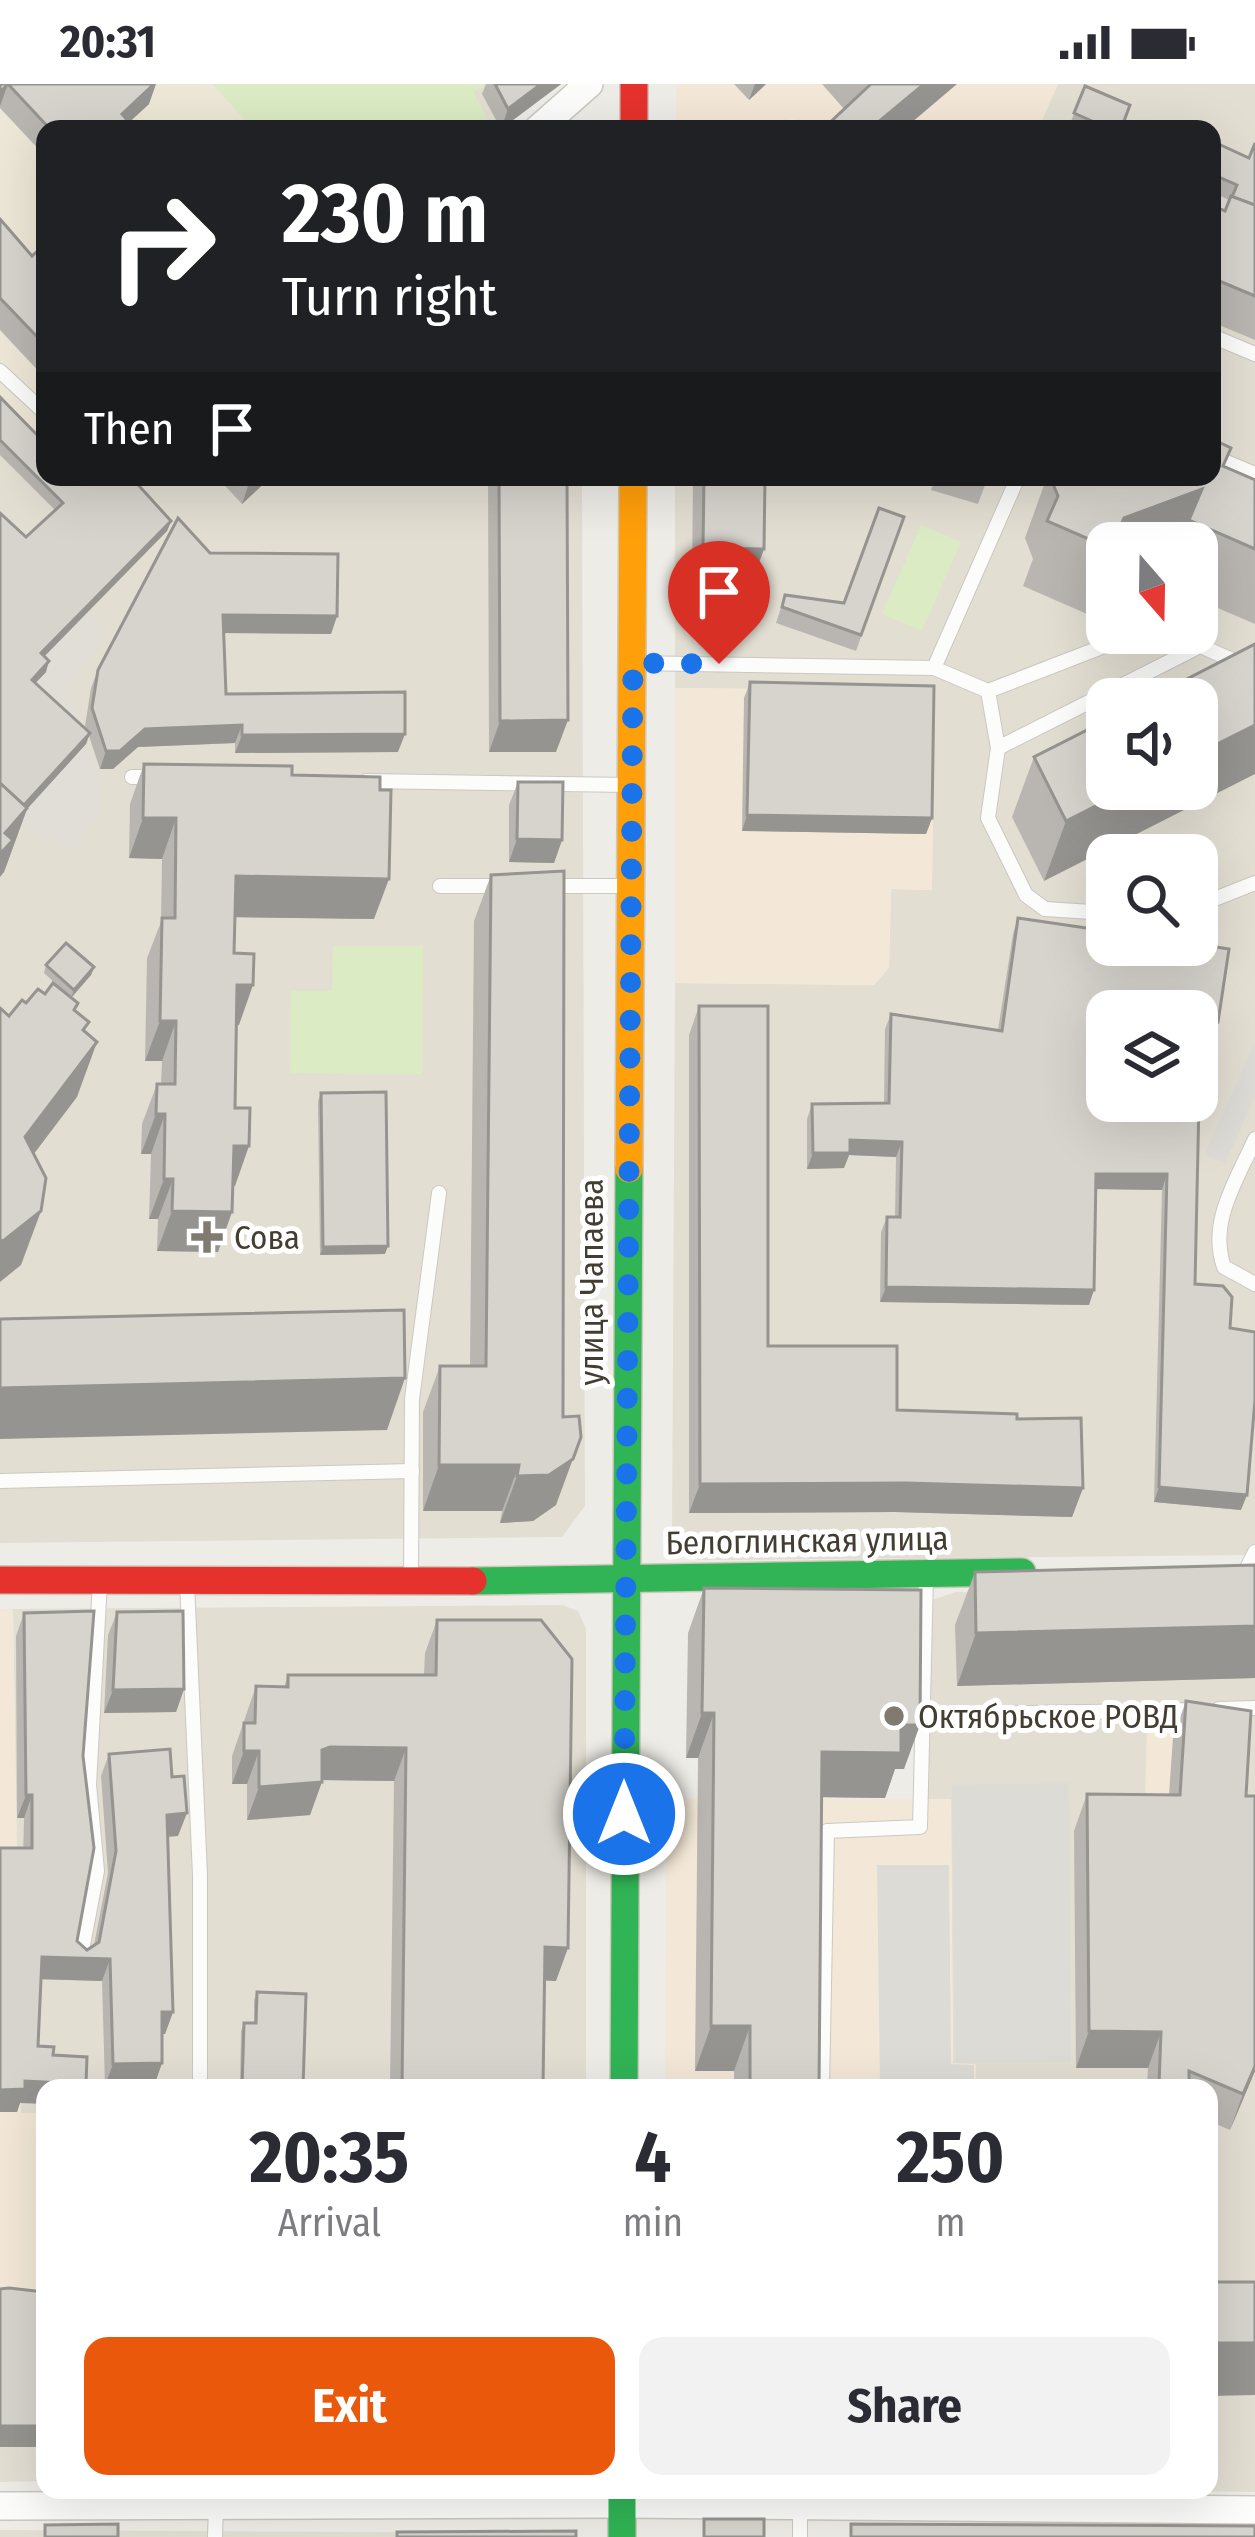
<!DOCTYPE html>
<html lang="en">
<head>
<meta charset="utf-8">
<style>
  :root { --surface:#fff; --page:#f2f2f3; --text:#2b2b33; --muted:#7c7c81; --accent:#ea580c }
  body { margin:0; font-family:"Fira Sans Condensed",sans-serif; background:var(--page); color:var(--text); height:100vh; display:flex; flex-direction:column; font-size:45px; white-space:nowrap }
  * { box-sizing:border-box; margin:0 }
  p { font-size:39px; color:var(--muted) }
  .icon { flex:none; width:66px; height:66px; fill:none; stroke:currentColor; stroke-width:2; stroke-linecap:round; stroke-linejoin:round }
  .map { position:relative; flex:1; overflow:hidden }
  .details { position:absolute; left:36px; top:1995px; width:1182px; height:420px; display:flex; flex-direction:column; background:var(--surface); border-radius:24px; box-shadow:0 12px 48px #0002 }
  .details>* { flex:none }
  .top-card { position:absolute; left:36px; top:36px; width:1185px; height:366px; border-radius:24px; box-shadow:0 12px 48px #0002; background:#202124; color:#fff; overflow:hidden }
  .needle { width:78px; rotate:160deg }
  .tools { position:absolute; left:1086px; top:438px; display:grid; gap:24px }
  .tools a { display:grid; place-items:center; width:132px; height:132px; border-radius:24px; background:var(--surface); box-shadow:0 12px 48px #0002; font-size:60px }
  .pin { position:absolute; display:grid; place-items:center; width:102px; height:102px; color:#fff; margin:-123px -51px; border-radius:50% 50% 50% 0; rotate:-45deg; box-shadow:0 0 12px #0007 }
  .pin .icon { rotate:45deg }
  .me { position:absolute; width:132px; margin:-66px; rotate:0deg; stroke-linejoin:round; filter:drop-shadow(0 0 9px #0008) }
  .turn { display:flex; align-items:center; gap:42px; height:252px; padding:0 48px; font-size:54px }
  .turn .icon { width:156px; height:156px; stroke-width:2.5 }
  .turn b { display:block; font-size:84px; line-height:102px }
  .then { display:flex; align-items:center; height:114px; padding:0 48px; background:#0003; gap:24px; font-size:45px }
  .eta { display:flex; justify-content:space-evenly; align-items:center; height:204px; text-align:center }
  .eta b { font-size:72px; font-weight:700; line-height:84px }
  .cta { display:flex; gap:24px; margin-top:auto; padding:24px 48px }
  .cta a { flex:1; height:138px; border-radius:24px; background:var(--accent); color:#fff; font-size:48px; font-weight:700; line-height:138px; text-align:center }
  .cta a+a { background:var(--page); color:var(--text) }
  .status { display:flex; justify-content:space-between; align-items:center; height:84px; padding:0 60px; background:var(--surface); direction:ltr }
  .status svg { height:33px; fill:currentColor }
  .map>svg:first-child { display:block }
  .residential { fill:#e3ded2; fill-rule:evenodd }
  .commercial { fill:#f3e8d7 }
  .industrial { fill:#e1ddd7 }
  .education { fill:#ede7d7 }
  .green { fill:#dbebc3 }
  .parking { fill:#dddbd6 }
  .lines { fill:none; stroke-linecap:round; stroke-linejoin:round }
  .lane-casing { stroke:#cbc8c2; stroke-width:16 }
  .street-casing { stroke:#cbc8c2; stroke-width:30 }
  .fast-casing { stroke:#cec9bc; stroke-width:30 }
  .slow-casing { stroke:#cec9bc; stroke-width:30 }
  .jam-casing { stroke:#cec9bc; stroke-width:30 }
  .lane { stroke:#fcfcfb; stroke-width:14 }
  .street { stroke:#fcfcfb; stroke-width:27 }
  .fast { stroke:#30b455; stroke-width:27 }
  .slow { stroke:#ff9f0a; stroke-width:27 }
  .jam { stroke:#e5322d; stroke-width:27 }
  .wall { fill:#b9b6b1 }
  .shaded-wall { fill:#969490 }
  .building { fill:#d7d4ce; stroke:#969490; stroke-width:3 }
  .route { stroke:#1a73e8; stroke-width:21; stroke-dasharray:0 37.8 }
  .poi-dot { fill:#807a71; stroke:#fff; stroke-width:4.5 }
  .labels { text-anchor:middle; stroke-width:10; stroke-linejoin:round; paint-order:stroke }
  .poi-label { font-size:33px; fill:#443d32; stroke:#fff; text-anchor:start }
  .street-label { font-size:33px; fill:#443d32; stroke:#fff }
</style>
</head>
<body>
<div class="status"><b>20:31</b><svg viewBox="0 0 49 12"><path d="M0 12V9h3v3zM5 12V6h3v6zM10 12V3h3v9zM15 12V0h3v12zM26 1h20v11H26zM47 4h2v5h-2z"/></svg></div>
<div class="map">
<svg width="1255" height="2453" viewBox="0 0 1255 2453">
  <rect width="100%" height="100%" fill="#eeece6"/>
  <g class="residential">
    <path d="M0 0H562L501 45H45V393H582L585 1422 562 1453 0 1459V732L100 694 0 437Z"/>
    <path d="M1058 0H1255V1471L699 1476 681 1468 672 1455 675 899 874 901 889 883 891 805 931 806 934 607 675 604V393H1212V45H1038ZM1107 459H1197V549H1107ZM1107 615H1197V705H1107ZM1107 771H1197V861H1107ZM1107 927H1197V1017H1107Z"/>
    <path d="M1255 1502V2408L1071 2406H1209V2004H976L975 1980H953L951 1716 917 1715V1521L956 1508Z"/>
    <path d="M562 1521 578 1527 586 1545V2004H45V2029L21 2030 13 1525Z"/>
    <path d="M45 2226V2397L0 2398V2251Z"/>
    <path d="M0 2446 553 2449 562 2453H0Z"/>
  </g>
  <g class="commercial">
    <path d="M676 0H1058L1038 45H807L793 33 766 45H676Z"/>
    <path d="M675 604 935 607 932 806 891 805 889 884 873 901 675 899Z"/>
    <path d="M0 1525H13L21 2029H45V2226L0 2251Z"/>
    <path d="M1147 1638H1246L1245 1720 1145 1719Z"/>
    <path d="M666 1714 951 1715 953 1979 976 1980V2004H665Z"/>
  </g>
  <path class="industrial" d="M0 437 91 525 106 551 67 604 100 694 99 730 72 767 8 738Z"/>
  <path class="education" d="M0 0H213L253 45H45V365L0 318Z"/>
  <g class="green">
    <path d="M213 0H487L474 8 492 45H253Z"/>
    <path d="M921 441 961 458 922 547 882 530Z"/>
    <path d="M333 862H423L422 990 290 989 291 907H332Z"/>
  </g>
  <g class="parking">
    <path d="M1255 958V1012L1225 1079 1205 1070Z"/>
    <path d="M1069 1699 1071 1978 955 1979 952 1701Z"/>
    <path d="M877 1781H949L951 1980 974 1981V2004H880Z"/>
  </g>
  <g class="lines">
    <g class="lane-casing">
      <g id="lane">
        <path d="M1212 252 1255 270"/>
        <path d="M0 287 45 329"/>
        <path d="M1212 372 1255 390"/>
        <path d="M1171 549 1255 586"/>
        <path d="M633 579 934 584 988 607 1138 549"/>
        <path d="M934 584 1018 393"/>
        <path d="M988 607 998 664 988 734 1026 811 1045 825 1107 829"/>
        <path d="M998 664 1200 562"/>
        <path d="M132 693H158"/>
        <path d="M366 697 631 701"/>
        <path d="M440 802H505"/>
        <path d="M551 802H630"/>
        <path d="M1197 822 1255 799"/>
        <path d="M1255 1055C1237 1096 1208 1138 1224 1183L1255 1200"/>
        <path d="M0 1397 412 1387"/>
        <path d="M1248 1482 1255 1468"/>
        <path d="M411 1492 412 1315 439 1109"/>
        <path d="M187 1499 200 1791V2004"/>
        <path d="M1219 1625 1255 1624"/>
        <path d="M920 1631 1197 1626"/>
        <path d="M80 1877 97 1787 89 1701 100 1497"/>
        <path d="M822 2004 827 1747 920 1743 926 1492"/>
        <path d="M800 2422V2453"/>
        <path d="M215 2453 216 2421"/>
      </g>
    </g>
    <g class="street-casing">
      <g id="street">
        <path d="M538 45 589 0"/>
        <path d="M0 2422 622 2420 1255 2426"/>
      </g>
    </g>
    <g class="fast-casing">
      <g id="fast">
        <path d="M473 1497 1022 1488"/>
        <path d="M624 2004 629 1085"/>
        <path d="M622 2406V2453"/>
      </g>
    </g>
    <g class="slow-casing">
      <path id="slow" d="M629 1085 633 393"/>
    </g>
    <g class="jam-casing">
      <g id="jam">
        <path d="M634 0V45"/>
        <path d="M0 1496 473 1497"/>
      </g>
    </g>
    <use href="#lane" class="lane"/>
    <use href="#street" class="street"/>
    <use href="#fast" class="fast"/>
    <use href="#slow" class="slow"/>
    <use href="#jam" class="jam"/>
  </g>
  <g class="wall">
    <path d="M0 0 149 20 129 38 135 45H45V72L0 24Z"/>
    <path d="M486 0H561L501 45 482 10Z"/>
    <path d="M734 0H766L749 16Z"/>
    <path d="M822 0H957L844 25Z"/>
    <path d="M1085 2 1121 45H1068Z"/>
    <path d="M1212 57 1249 74 1255 59V256L1212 238V121L1225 127 1229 116 1212 108Z"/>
    <path d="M0 135 32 172 45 160V294L0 246Z"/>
    <path d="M0 313 45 393 86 396 171 437 167 447 44 572 46 588 35 599 86 646 85 642 91 604 98 586 210 469 337 532 331 550 224 549 226 610 398 668 235 669V659L138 663 113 685H100L89 652 86 660 27 725 4 788 26 453 55 426 0 371Z"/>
    <path d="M1224 382 1255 396V540L1197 515V459H1107V497L1101 499 1087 530 1023 502 1033 475 1025 454 1047 393H1212Z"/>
    <path d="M217 393H271L242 420Z"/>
    <path d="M488 393H567L556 668H489Z"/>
    <path d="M693 393H765L764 465 753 495H692Z"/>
    <path d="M936 393H988L978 420 931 406Z"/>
    <path d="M904 433 856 567 776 539 785 511 844 519Z"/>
    <path d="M1255 560 1044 797 1012 733 1034 673Z"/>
    <path d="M750 598 932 734 926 750 742 747 744 614Z"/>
    <path d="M144 680 292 691 374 835 235 833 234 869 239 941H236L235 1102H233L218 1168 157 1167 158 1135H149L151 1070H141L142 1040 157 1000H161L162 977H145L147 874 161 838 162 775 129 774 130 720Z"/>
    <path d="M518 698 562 756 554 779 509 778V721Z"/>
    <path d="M491 791 556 1421 533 1437 500 1439 502 1427H423V1328L440 1282H470L474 837Z"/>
    <path d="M1018 834 1212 954 1107 927 1197 1017 1195 1200 1230 1244 1241 1426 1154 1418 1162 1106 1096 1105 1089 1221 880 1218 881 1148 887 1133H895L896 1073 849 1071 844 1084 807 1085V1035L812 1020 884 1019 885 945 891 930 998 946 1013 850Z"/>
    <path d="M46 881 94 883 91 891 71 914 44 889Z"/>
    <path d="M699 922 768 1262 897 1326 1017 1335 1083 1404 1072 1433 895 1428 689 1429V951Z"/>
    <path d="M321 1009 385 1170 320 1171 318 1017Z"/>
    <path d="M1255 1481V1594L957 1602 955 1541 975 1488Z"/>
    <path d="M704 1504 904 1685H895L885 1714 821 1713 819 2004H734V1987H695L698 1674H686L688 1549Z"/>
    <path d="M117 1528 184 1605 176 1628 104 1629 108 1551Z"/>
    <path d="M24 1529 83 1672 77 1857 87 1866 94 1861 108 1789 101 1692 109 1670 178 1752 167 1753 173 1928 165 1950H162V1979L154 2002H105L102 1897 41 1895 20 2019 17 2028 24 1734H17L16 1552Z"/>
    <path d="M437 1536 556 1897 544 1896 543 2004H390L394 1697 322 1696 310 1731 247 1736V1700H232V1672L256 1602 284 1603 288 1591H424L425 1569Z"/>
    <path d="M1186 1617 1246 1712 1255 1987 1230 2046 1209 2037V2004H1056L1058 1997 1147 1999 1148 1984H1076L1074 1747 1087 1710 1169 1711 1173 1653Z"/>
    <path d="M257 1908 303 2004H240L241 1947 244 1939H254V1916Z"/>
  </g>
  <g class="shaded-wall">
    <path d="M8 0 0 22V8Z"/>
    <path d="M154 0H156L149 20 122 45V30Z"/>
    <path d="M541 0H561L501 45 508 25Z"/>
    <path d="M755 0H766L749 16Z"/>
    <path d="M924 0H957L904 45H870Z"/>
    <path d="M251 393H271L242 420Z"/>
    <path d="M1202 405 1181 459H1113L1124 434Z"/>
    <path d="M171 437 167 447 37 580 41 569Z"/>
    <path d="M703 464 764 465 753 495H692Z"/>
    <path d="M1107 475V497L1101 499 1087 530Z"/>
    <path d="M223 531 337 532 331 550 217 549Z"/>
    <path d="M49 577 46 588 28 607 32 596Z"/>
    <path d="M568 636 556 668H489L500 637Z"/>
    <path d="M242 641 235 659 138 663 113 685H100L106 667 145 645Z"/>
    <path d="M1255 641V690L1044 797 1066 737 1129 705H1197V670Z"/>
    <path d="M90 649 86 660 27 725 4 788 0 793V762L5 749 23 723Z"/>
    <path d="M405 650 398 668 235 669 242 651Z"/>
    <path d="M747 731 932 734 926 750 742 747Z"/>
    <path d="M143 734H176L162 775 129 774Z"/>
    <path d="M517 755 562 756 554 779 509 778Z"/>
    <path d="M236 792 389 795 374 835 221 833Z"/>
    <path d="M94 883 91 891 71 914 74 906Z"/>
    <path d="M237 901H253L239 941H222Z"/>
    <path d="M1197 935 1218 938 1212 954 1197 951Z"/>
    <path d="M160 937H176L162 977H145Z"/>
    <path d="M97 958 77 1013 5 1108 25 1053Z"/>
    <path d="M156 1030H165L151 1070H141Z"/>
    <path d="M850 1056 902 1058 896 1073 849 1071 844 1084 807 1085 813 1069Z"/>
    <path d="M234 1062H249L235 1102H219Z"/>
    <path d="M1096 1090H1167L1162 1106 1091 1105Z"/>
    <path d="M164 1095H173L158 1135H149Z"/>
    <path d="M41 1127 21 1181 0 1198V1156Z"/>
    <path d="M172 1127 232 1128 218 1168 157 1167Z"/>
    <path d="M388 1162 385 1170 320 1171 323 1163Z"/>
    <path d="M886 1203 1094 1206 1089 1221 880 1218Z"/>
    <path d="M405 1294 387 1346 0 1355V1304Z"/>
    <path d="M581 1353 556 1421 533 1437 500 1439 517 1392Z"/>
    <path d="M439 1381H519L502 1427H423Z"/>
    <path d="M906 1399 1083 1404 1072 1433 895 1428 689 1429 700 1400Z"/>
    <path d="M1159 1403 1247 1411 1241 1426 1154 1418Z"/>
    <path d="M1255 1542V1594L957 1602 976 1549Z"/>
    <path d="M184 1605 176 1628 104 1629 113 1606Z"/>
    <path d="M702 1629H714L698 1674H686Z"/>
    <path d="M901 1641H920L904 1685H895L885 1714 806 1713 822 1668Z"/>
    <path d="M330 1663 406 1664 394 1697 318 1696 322 1698 310 1731 247 1736 259 1703Z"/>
    <path d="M244 1667H259L247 1700H232Z"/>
    <path d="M26 1711H32L24 1734H17Z"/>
    <path d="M187 1729 178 1752 159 1753 167 1731Z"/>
    <path d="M545 1863 568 1864 556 1897 533 1896Z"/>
    <path d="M42 1873 110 1875 102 1897 34 1895Z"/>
    <path d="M162 1928H173L165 1950H154Z"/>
    <path d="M711 1942H750L734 1987H695Z"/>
    <path d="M1089 1947 1161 1948 1148 1984H1076Z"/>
    <path d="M162 1979 154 2002H105L113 1980Z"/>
    <path d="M1255 1982V1987L1230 2046 1243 2010Z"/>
    <path d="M25 1997 86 2000 85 2004H45V2020L20 2019 17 2028H0V2006Z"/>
    <path d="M1209 2259H1255V2311L1209 2312Z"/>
    <rect x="0" y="2342" width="45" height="21"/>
  </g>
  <g class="building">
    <path d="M0 0H154L122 30 135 45H50L8 0 0 8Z"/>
    <path d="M495 0H541L508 25Z"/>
    <path d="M871 0H924L870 45H823Z"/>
    <path d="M1085 2 1130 21 1121 45H1110L1074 29Z"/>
    <path d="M1212 57 1249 74 1255 59V121L1232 113 1237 101 1212 90Z"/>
    <path d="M1231 112 1255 121V212L1212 194V121L1225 127Z"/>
    <path d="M0 135 32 172 45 160V261L0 214Z"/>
    <path d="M0 313 45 359V393H83L86 396 88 393H131L171 437 41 569 49 577 32 596 90 649 24 721 0 699V429L26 453 63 419 0 356Z"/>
    <path d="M1212 355 1231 364 1223 382 1255 396V465L1189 436 1202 405 1124 434 1113 459H1107V463L1047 437 1058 412 1050 393H1212Z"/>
    <path d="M499 393H567L568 636 500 637Z"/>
    <path d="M704 393H765L764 465 703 464Z"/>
    <path d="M879 424 904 433 861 551 782 523 785 511 844 519Z"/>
    <path d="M178 434 210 469 338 470 337 532 223 531 226 610 405 608V650L242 651V641L145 645 120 667H106L92 624 98 586Z"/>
    <path d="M1255 560V641L1197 670V615H1148Z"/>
    <path d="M750 598 934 602 932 734 747 731Z"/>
    <path d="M1107 636V705H1129L1066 737 1034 673Z"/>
    <path d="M144 680 292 682V691L380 693V706H391L389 795 236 792 234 869 254 870 253 901H237L235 1024H250L249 1062H234L232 1128 172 1127 173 1095H164L165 1030H156L157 1000H175L176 937H160L162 834H175L176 734H143Z"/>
    <path d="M518 698H563L562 756 517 755Z"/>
    <path d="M0 699 27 724 5 749 13 756 0 770Z"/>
    <path d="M564 787 563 1333 579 1332 581 1353 573 1375 549 1391 517 1392 519 1381H439L440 1282H486L491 791Z"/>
    <path d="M1018 834 1107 847V861L1197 860 1229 865 1218 938 1197 935V927H1139L1111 923 1115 927H1107V1017H1197L1199 1018 1195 1200 1223 1202 1232 1213 1230 1244 1255 1248V1316L1247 1411 1159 1403 1167 1090H1096L1094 1206 886 1203 887 1133H900L902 1058 850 1056V1069H813L812 1020 889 1019 891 930 1002 947Z"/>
    <path d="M66 859 94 883 74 906 46 881Z"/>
    <path d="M53 899 78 919 74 926 89 938 83 946 97 958 25 1053 46 1094 41 1127 3 1157 0 1156V924L9 932 22 916 26 919 38 905 45 910Z"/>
    <path d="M699 922H768V1262H897V1326L1017 1330V1335L1081 1334 1083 1404 906 1399 700 1400Z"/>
    <path d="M386 1008 388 1162 323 1163 321 1009Z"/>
    <path d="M404 1226 405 1294 0 1304V1235Z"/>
    <path d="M1255 1481V1542L976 1549 975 1488Z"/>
    <path d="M704 1504 921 1506 920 1641H901V1669L822 1668 819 2004H750V1942H711L714 1629H702Z"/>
    <path d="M94 1527 83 1672 94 1764 77 1857 87 1866 99 1858 116 1767 109 1670 170 1665 172 1693 184 1692 187 1729 167 1731 173 1928H162V1979L113 1980 110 1875 42 1873 38 1962 54 1963 53 1971 87 1973 86 2000 25 1997V2005L0 2006V1764H32V1711H26L24 1529Z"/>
    <path d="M183 1527 184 1605 113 1606 117 1528Z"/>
    <path d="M437 1536H541L572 1575 568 1864 545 1863 543 2004H402L406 1664 330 1663 322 1666V1698L259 1703V1667H244V1639H255L256 1602 288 1603V1591H436Z"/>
    <path d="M1186 1617 1251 1627 1246 1712H1255V1982L1243 2010 1189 1987V2004H1058V1997L1159 2000 1161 1948 1089 1947 1087 1710 1180 1711Z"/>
    <path d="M257 1908 306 1910 303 2004H242L244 1939H256Z"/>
    <rect x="1209" y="2198" width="46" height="61"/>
    <path d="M9 2204 45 2208V2342H0V2205Z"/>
    <rect x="704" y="2435" width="60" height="18"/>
    <path d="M118 2440V2453H45V2441Z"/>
    <path d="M851 2440 1255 2442V2453H851Z"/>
    <path d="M576 2447V2453H397V2448Z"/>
  </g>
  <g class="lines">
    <path class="route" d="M624 1730 633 579 719 580"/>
  </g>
  <g class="poi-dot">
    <path d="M201 1135h12v12h12v12h-12v12h-12v-12h-12v-12h12z"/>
    <circle cx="894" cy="1632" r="12"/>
  </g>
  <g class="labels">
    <g class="poi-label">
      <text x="234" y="1165">Сова</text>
      <text x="918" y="1644">Октябрьское РОВД</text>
    </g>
    <g class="street-label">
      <text transform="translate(591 1198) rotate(-90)" y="12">улица Чапаева</text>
      <text transform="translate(807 1456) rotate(-1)" y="12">Белоглинская улица</text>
    </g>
  </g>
</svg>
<div class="tools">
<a><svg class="needle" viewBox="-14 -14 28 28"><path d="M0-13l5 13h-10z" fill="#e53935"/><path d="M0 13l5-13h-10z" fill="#7c7c81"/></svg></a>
<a><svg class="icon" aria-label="sound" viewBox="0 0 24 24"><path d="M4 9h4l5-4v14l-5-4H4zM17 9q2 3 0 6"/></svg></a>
<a><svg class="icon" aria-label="search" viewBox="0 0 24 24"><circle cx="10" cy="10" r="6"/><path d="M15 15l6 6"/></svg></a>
<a><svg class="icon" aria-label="layers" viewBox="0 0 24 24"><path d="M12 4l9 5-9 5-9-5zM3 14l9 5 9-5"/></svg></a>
</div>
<div class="pin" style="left:719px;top:580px;background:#d93025"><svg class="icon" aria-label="arrive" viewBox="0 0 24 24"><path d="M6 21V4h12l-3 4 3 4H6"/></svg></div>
<svg class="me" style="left:624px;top:1730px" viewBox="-20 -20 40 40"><circle r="17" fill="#1a73e8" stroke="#fff" stroke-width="3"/><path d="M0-11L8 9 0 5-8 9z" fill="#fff"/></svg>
<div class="top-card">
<div class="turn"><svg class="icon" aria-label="right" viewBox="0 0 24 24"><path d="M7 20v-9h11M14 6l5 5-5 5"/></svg><div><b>230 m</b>Turn right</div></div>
<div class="then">Then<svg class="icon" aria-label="arrive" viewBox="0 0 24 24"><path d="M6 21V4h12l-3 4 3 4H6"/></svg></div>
</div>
<section class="details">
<div class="eta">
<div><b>20:35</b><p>Arrival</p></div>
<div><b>4</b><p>min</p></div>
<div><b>250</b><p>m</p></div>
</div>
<div class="cta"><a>Exit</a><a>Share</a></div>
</section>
</div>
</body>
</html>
